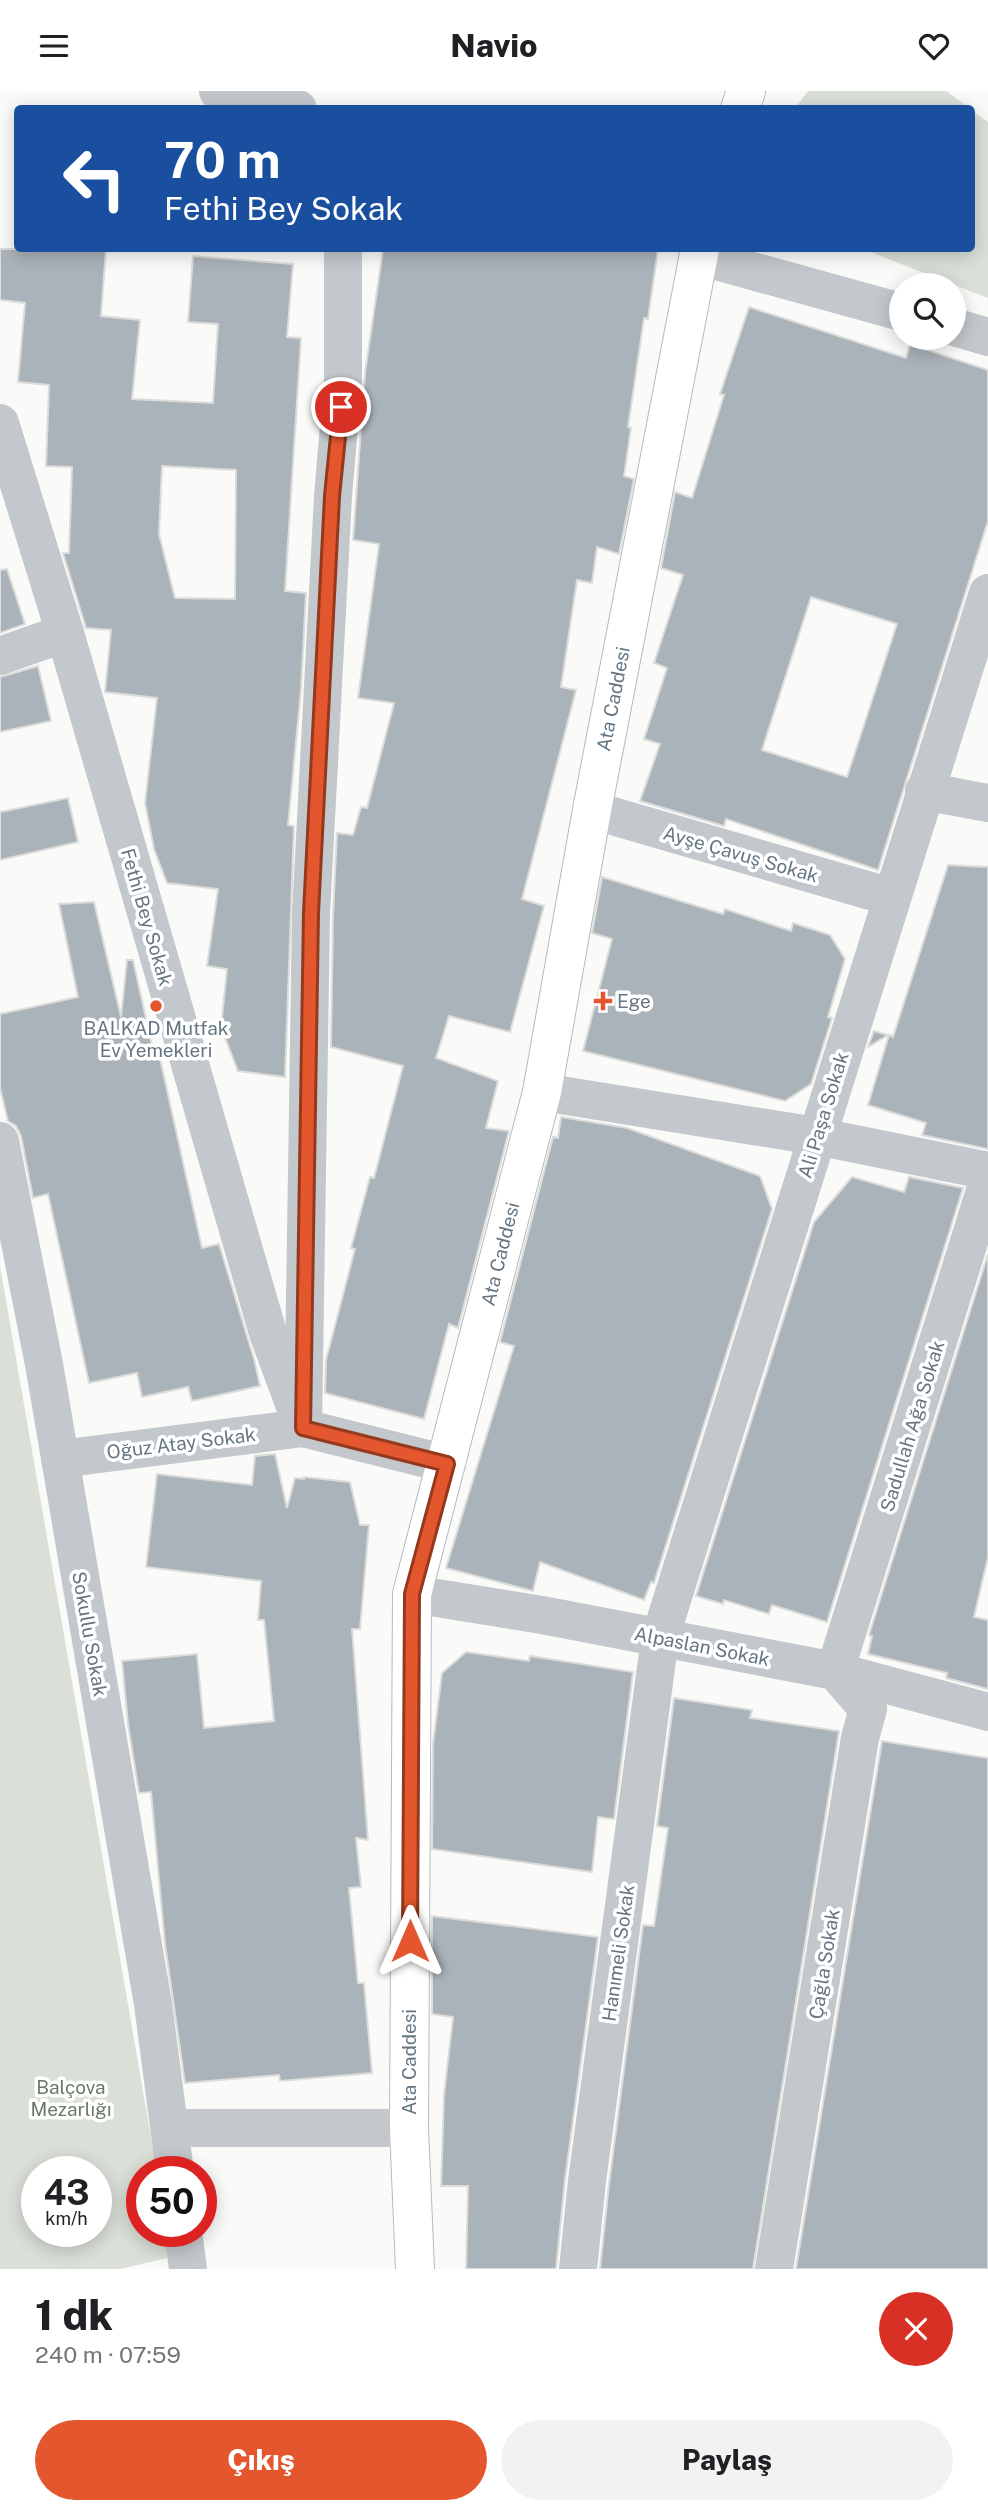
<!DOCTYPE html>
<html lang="tr">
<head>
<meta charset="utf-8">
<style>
  :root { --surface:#fff; --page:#f2f2f2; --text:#202124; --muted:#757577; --accent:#e4572e }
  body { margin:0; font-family:"Public Sans",sans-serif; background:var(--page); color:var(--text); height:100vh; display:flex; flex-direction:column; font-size:26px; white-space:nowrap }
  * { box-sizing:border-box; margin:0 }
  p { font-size:23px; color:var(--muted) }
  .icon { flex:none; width:38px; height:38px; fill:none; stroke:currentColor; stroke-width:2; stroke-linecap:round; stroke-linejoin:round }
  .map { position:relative; height:2178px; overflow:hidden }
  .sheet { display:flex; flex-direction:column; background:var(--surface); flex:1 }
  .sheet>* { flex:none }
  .guide { position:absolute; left:14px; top:14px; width:961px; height:147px; border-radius:7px; box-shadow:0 4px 18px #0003; background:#1a4fa0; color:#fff; overflow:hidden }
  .tools { position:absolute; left:889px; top:182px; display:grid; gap:14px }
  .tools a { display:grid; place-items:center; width:77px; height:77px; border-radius:50%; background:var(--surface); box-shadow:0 4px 18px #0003; font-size:35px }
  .speed { position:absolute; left:21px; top:2065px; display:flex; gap:14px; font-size:35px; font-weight:700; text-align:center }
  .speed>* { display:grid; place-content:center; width:91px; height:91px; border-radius:50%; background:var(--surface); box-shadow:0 4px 18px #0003; line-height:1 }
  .speed small { font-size:18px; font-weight:400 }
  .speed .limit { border:10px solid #d22; background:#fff; color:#111 }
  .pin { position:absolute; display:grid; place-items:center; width:60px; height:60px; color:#fff; margin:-30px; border:4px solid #fff; border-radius:50%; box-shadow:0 2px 7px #0007 }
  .me { position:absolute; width:77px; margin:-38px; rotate:0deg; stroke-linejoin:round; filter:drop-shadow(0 0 5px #0008) }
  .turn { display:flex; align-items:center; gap:24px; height:147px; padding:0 35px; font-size:32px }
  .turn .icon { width:91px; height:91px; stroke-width:2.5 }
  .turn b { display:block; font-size:49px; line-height:60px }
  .round { display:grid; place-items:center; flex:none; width:74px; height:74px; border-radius:37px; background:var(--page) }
  .overview { display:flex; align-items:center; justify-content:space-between; height:119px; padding:0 35px }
  h1 { font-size:42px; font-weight:800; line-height:52px }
  .cta { display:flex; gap:14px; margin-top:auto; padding:14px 35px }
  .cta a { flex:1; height:80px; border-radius:42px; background:var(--accent); color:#fff; font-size:28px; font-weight:800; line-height:80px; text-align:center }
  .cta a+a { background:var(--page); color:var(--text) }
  header { display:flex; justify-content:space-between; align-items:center; height:91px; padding:0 35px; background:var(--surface); font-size:32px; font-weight:800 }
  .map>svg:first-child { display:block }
  .green { fill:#dadfd7; fill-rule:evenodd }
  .building { fill:#aab3b9; stroke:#dcdcda; stroke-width:2; fill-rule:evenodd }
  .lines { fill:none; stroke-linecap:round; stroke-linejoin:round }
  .major-casing { stroke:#b5babe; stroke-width:40 }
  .minor { stroke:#c3c8cc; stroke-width:38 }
  .major { stroke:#fff; stroke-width:38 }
  .route-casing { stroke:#94391e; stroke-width:18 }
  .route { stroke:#e4572e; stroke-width:12 }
  .poi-dot { fill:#e4572e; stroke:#fff; stroke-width:2.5 }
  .labels { text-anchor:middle; stroke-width:7; stroke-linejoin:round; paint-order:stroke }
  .street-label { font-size:19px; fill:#657683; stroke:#fff }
  .poi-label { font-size:19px; fill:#657683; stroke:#fff; text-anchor:start }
  .park-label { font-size:19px; fill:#687a64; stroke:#fff }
</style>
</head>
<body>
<header><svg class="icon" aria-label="menu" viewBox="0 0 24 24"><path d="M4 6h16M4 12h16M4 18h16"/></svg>Navio<svg class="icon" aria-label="heart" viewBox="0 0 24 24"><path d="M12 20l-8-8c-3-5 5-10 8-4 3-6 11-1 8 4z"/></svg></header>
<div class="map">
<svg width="988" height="2178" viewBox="0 0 988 2178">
  <rect width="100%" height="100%" fill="#fafaf8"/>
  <g class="green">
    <path d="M808 0H946L970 17H795Z"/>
    <path d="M971 19 988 31V207L863 158H971Z"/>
    <path d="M0 1175 157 2081H142V2140H168L172 2166 120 2178H0ZM37 2081H96V2140H37Z"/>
  </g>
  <g class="building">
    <path d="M0 158H106L101 225 140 229 132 308 213 312 218 233 188 231 193 165 293 173 287 246 301 247 285 500 306 502 301 599 288 734 294 735 285 986 238 980 221 936 227 878 207 875 218 798 167 792 154 758 145 712 157 607 105 601 111 539 86 537 63 462H69L72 376 46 375 49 294 18 291 25 212 0 209ZM162 375 236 379 235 508 175 507 159 443Z"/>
    <path d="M383 158H658L648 228 644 227 628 336 631 337 624 385 634 388 619 463 597 456 592 492 577 489 561 596 576 599 522 808 544 815 510 941 449 925 436 967 498 990 486 1037 509 1040 458 1237 449 1233 424 1328 325 1302 326 1269 355 1158 351 1157 370 1086 374 1087 403 975 331 956 333 824 337 742 353 744 361 716 367 717 394 612 358 607 379 453 353 449 365 282Z"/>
    <path d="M749 216 906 267 910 253 988 279V430L878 779 726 728 724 735 640 710 660 653 644 648 667 577 654 572 683 484 661 477 675 401 692 407 724 304 720 303ZM811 506 897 533 847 686 762 659Z"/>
    <path d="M7 478 25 533 0 542V479Z"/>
    <path d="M38 575 51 630 0 641V586Z"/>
    <path d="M68 707 78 751 0 769V721Z"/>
    <path d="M948 774 988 776V1058L922 1044 926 1032 868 1014 889 944 893 946Z"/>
    <path d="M602 786 723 823 725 818 791 840 793 832 830 844 845 868 828 926 832 927 811 993 785 1010 583 960 612 848 592 842Z"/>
    <path d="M94 811 121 926 127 869H133L154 964 159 963 202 1157 219 1153 254 1268 260 1295 192 1310 188 1296 142 1306 137 1282 89 1292 48 1103 33 1107 21 1045 16 1035 8 1030 0 997V923L78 906 59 813Z"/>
    <path d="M874 940 888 944 868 956Z"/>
    <path d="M561 1026 627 1037 760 1085 772 1118 654 1492 651 1491 644 1509 540 1471 533 1500 446 1477 514 1255 500 1251 553 1046 558 1047Z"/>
    <path d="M852 1086 904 1101 909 1086 963 1097 827 1531 772 1514 769 1523 724 1509 723 1513 696 1505 814 1131Z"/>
    <path d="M988 1163V1466L974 1526 988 1529V1598L946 1587 947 1582 868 1563 872 1545 869 1544Z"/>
    <path d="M275 1363 287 1417 295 1387 304 1388V1386L350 1391 360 1434H369L360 1538H352L368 1749 356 1747 361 1796 349 1797 358 1892H364L372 1982 280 1990 279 1984 185 1992 165 1853 151 1701 139 1702 128 1633 122 1570 197 1563 204 1637 274 1630 264 1529H258L261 1490 146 1476 157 1383 252 1394 255 1365Z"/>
    <path d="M466 1561 529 1570 530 1565 633 1581 614 1728 598 1726 592 1781 432 1758 433 1652 442 1582Z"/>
    <path d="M674 1607 752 1619 750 1627 839 1640 753 2178H600L609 2093 643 1834 654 1835 668 1737 657 1735Z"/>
    <path d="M882 1650 988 1667V2178H796Z"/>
    <path d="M432 1825 598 1846 565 2088 556 2178H466L468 2095H441L444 2004 453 1926 432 1923Z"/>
  </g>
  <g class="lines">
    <g class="major-casing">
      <g id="major">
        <path d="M740 18 746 0"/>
        <path d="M415 2178 409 2037 412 1503 542 1001 592 719 700 158"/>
      </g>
    </g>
    <g class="minor">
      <path d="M218 0 298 18"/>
      <path d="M698 165 901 221"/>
      <path d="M954 236 988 246"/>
      <path d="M0 332 65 542 268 1242 303 1337 447 1373"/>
      <path d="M0 565 65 542"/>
      <path d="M924 700 988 712"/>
      <path d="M592 719 891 806"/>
      <path d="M542 1001 816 1045 988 1080"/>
      <path d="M0 1050 44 1273 153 1913 175 2081"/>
      <path d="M60 1368 303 1337 311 823 333 405 343 289V158"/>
      <path d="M412 1503 542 1524 835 1580 988 1621"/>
      <path d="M170 2037H409"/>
      <path d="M183 2140 188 2178"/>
      <path d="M578 2178 587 2090 660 1547 988 502"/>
      <path d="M774 2178 860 1647 868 1618 835 1580 988 1090"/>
    </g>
    <use href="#major" class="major"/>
  </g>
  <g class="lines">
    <g class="route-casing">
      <path id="route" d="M341 316 332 405 311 822 303 1337 447 1373 412 1503 410 1850"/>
    </g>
    <use href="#route" class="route"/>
  </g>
  <g class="poi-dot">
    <path d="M599.5 899.5h7v7h7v7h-7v7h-7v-7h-7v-7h7z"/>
    <circle cx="156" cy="915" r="7"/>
  </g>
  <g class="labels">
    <g class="street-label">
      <text transform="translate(613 608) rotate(-79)" y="7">Ata Caddesi</text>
      <text transform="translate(741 763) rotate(16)" y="7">Ayşe Çavuş Sokak</text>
      <text transform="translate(147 826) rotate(74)" y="7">Fethi Bey Sokak</text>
      <text transform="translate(823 1024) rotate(-73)" y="7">Ali Paşa Sokak</text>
      <text transform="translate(500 1163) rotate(-76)" y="7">Ata Caddesi</text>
      <text transform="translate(912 1335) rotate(-73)" y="7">Sadullah Ağa Sokak</text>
      <text transform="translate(181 1352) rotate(-7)" y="7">Oğuz Atay Sokak</text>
      <text transform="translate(90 1543) rotate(80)" y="7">Sokullu Sokak</text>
      <text transform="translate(702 1555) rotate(11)" y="7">Alpaslan Sokak</text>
      <text transform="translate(618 1862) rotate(-82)" y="7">Hanımeli Sokak</text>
      <text transform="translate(824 1873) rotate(-81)" y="7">Çağla Sokak</text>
      <text transform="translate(409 1971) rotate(-90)" y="7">Ata Caddesi</text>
    </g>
    <g class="poi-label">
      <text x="617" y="917">Ege</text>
      <text x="156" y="944" text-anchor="middle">BALKAD Mutfak<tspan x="156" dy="22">Ev Yemekleri</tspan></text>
    </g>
    <g class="park-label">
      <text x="71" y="2003">Balçova<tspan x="71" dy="22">Mezarlığı</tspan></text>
    </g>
  </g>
</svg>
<div class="tools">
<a><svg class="icon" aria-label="search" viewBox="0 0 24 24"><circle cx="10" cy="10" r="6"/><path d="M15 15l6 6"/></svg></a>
</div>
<div class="speed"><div>43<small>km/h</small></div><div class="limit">50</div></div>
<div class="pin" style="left:341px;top:316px;background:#d93025"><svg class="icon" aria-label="arrive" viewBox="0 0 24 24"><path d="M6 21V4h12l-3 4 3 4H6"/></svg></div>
<svg class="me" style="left:410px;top:1850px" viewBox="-20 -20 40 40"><path d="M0-17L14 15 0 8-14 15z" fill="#e4572e" stroke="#fff" stroke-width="4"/></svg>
<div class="guide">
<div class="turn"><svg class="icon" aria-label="left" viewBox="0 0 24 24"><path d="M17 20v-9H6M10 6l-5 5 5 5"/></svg><div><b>70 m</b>Fethi Bey Sokak</div></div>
</div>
</div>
<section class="sheet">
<div class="overview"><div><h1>1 dk</h1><p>240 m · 07:59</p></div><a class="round" style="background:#d93025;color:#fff"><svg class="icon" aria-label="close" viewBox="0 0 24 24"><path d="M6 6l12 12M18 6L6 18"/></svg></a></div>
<div class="cta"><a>Çıkış</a><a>Paylaş</a></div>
</section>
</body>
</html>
